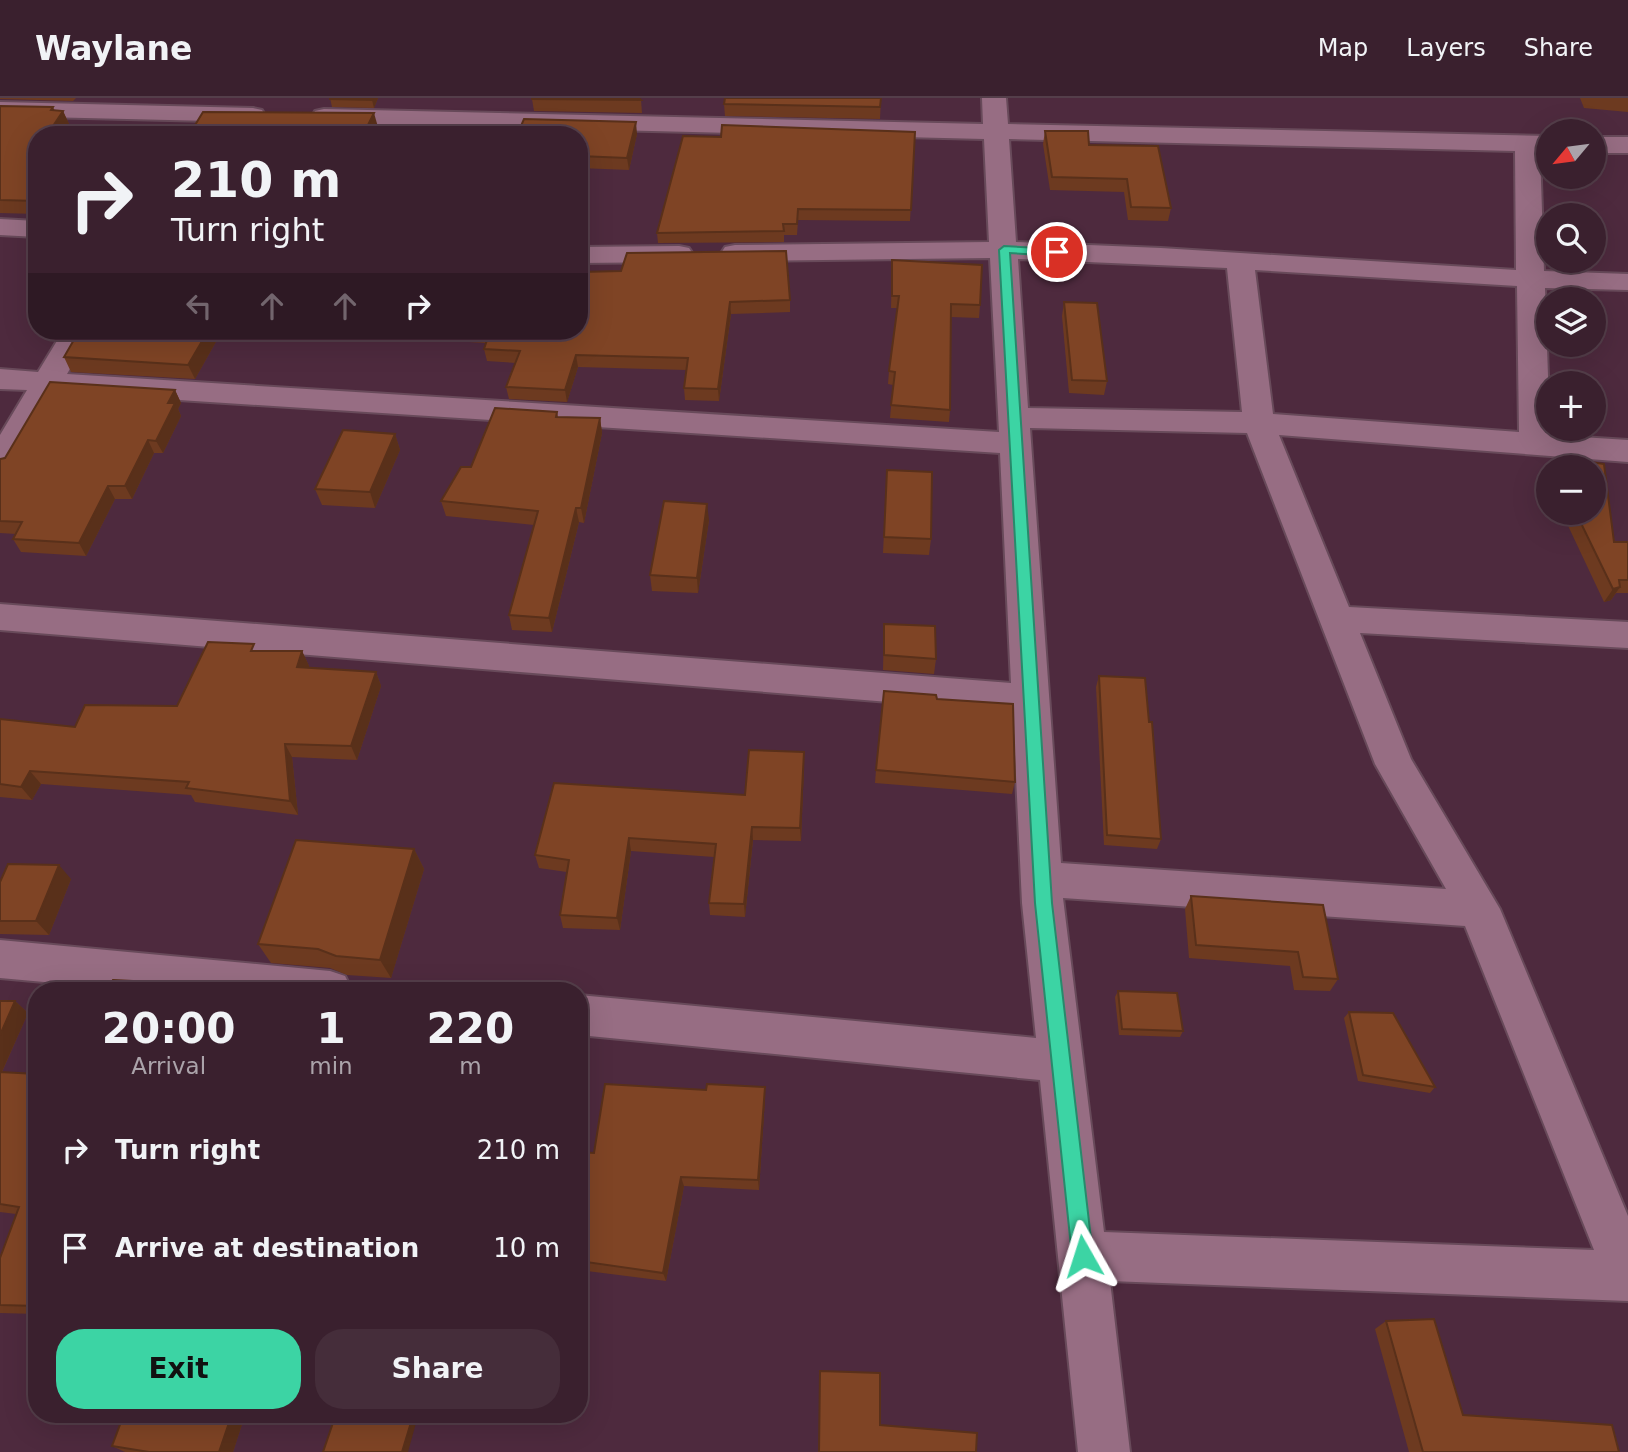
<!DOCTYPE html>
<html lang="en">
<head>
<meta charset="utf-8">
<style>
  :root { --surface:#3a202e; --page:#452d3a; --text:#f1f3f6; --muted:#aba3aa; --line:#543e4a; --accent:#3cd4a4 }
  body { margin:0; font-family:"DejaVu Sans",sans-serif; background:var(--page); color:var(--text); height:100vh; display:flex; flex-direction:column; font-size:26px; white-space:nowrap }
  * { box-sizing:border-box; margin:0 }
  p { font-size:23px; color:var(--muted) }
  .icon { flex:none; width:38px; height:38px; fill:none; stroke:currentColor; stroke-width:2; stroke-linecap:round; stroke-linejoin:round }
  .map { position:relative; flex:1; overflow:hidden }
  .sheet { position:absolute; left:28px; top:884px; width:560px; height:441px; display:flex; flex-direction:column; background:var(--surface); border-radius:28px; box-shadow:0 7px 28px #0002,0 0 0 2px var(--line) }
  .sheet>* { flex:none }
  .guide { position:absolute; left:28px; top:28px; width:560px; height:214px; border-radius:28px; box-shadow:0 7px 28px #0002,0 0 0 2px var(--line); background:#3a202e; color:var(--text); overflow:hidden }
  .needle { width:46px; rotate:241deg }
  .controls { position:absolute; left:1536px; top:21px; display:grid; gap:14px }
  .controls a { display:grid; place-items:center; width:70px; height:70px; border-radius:50%; background:var(--surface); box-shadow:0 7px 28px #0002,0 0 0 2px var(--line); font-size:35px }
  .pin { position:absolute; display:grid; place-items:center; width:60px; height:60px; color:#fff; margin:-30px; border:4px solid #fff; border-radius:50%; box-shadow:0 2px 7px #0007 }
  .me { position:absolute; width:77px; margin:-38px; rotate:354deg; stroke-linejoin:round; filter:drop-shadow(0 0 5px #0008) }
  .turn { display:flex; align-items:center; gap:24px; height:147px; padding:0 28px; font-size:32px }
  .turn .icon { width:91px; height:91px; stroke-width:2.5 }
  .turn b { display:block; font-size:49px; line-height:60px }
  .lanes { display:flex; align-items:center; height:66px; padding:0 28px; background:#0003; justify-content:center; gap:35px; direction:ltr }
  .lanes .off { opacity:.35 }
  .eta { display:flex; justify-content:space-evenly; align-items:center; height:119px; text-align:center }
  .eta b { font-size:42px; font-weight:700; line-height:49px }
  .primary-button { display:flex; gap:14px; margin-top:auto; padding:14px 28px }
  .primary-button a { flex:1; height:80px; border-radius:28px; background:var(--accent); color:#111; font-size:28px; font-weight:700; line-height:80px; text-align:center }
  .primary-button a+a { background:var(--page); color:var(--text) }
  ul { padding:0; list-style:none }
  li { display:flex; align-items:center; gap:21px; height:98px; padding:0 28px }
  li div { flex:1 }
  li b { display:block; font-size:26px }
  li em { font-style:normal }
  header { display:flex; align-items:center; gap:42px; box-sizing:border-box; height:98px; padding:0 35px; background:var(--surface); border-bottom:2px solid var(--line) }
  header strong { font-size:33px }
  nav { display:flex; gap:38px; margin-inline-start:auto; font-size:24px }
  .map>svg:first-child { display:block }
  .lines { fill:none; stroke-linecap:round; stroke-linejoin:round }
  .minor-casing { stroke:#684a5a; stroke-width:4 }
  .minor { fill:#976d83; fill-rule:evenodd }
  .wall { fill:#6d3a20 }
  .shaded-wall { fill:#59301a }
  .building { fill:#7f4425; stroke:#59301a; stroke-width:2 }
  .route { fill:#3cd4a4; stroke:#278a6b; stroke-width:2 }
</style>
</head>
<body>
<header>
<strong>Waylane</strong>
<nav><a>Map</a><a>Layers</a><a>Share</a></nav>
</header>
<div class="map">
<svg width="1628" height="1354" viewBox="0 0 1628 1354">
  <rect width="100%" height="100%" fill="#4e2a3e"/>
  <g class="lines">
    <g class="minor-casing">
      <g id="minor">
        <path d="M982 0H1006L1008 26 1549 38V54L1540 53 1544 173 1628 176V192L1545 190 1550 337 1628 342V364L1279 337 1349 509 1628 524V550L1360 535 1411 661 1500 811 1628 1118V1203L1110 1183 1130 1354H1078L1040 982 579 937V897L1036 940 1022 805 1013 614 0 532V506L1011 585 1000 355 56 294 11 371 0 374V337L27 292 0 291V271L38 274 63 233H92L67 276 999 334 990 160 735 163 725 161 721 155 725 149 735 147 989 144 984 41 324 25 315 23 312 18 315 13 324 11 983 26ZM1009 41 1515 53 1516 172 1161 150 1016 144ZM1018 161 1227 170 1242 314 1028 310ZM1255 172 1517 188 1519 334 1273 316ZM1030 330 1247 335 1375 666 1446 791 1061 765ZM1063 800 1465 828 1594 1152 1104 1134Z"/>
        <path d="M0 4 253 10 262 12 265 17 262 22 253 24 0 18Z"/>
        <rect x="1594" y="39" width="34" height="16"/>
        <path d="M0 121 37 123V139L0 137Z"/>
        <path d="M679 148 689 150 693 156 689 162 679 164 579 165V149Z"/>
        <path d="M0 842 330 873 345 878 352 892H132L0 880Z"/>
      </g>
    </g>
    <use href="#minor" class="minor"/>
  </g>
  <g class="wall">
    <path d="M0 0H76L73 3 0 1Z"/>
    <path d="M330 0H378L374 10 332 9Z"/>
    <path d="M881 0 880 21 725 18 724 6Z"/>
    <path d="M1580 0H1628V14L1584 10Z"/>
    <path d="M532 1 641 2 642 15 534 13Z"/>
    <path d="M0 8 63 13 69 26 37 37V116L0 115Z"/>
    <path d="M1045 33 1089 47 1171 110 1168 123 1128 122 1124 94 1050 92 1043 46Z"/>
    <path d="M915 34 910 123 798 122 797 137H784V144L658 145 657 135 721 39Z"/>
    <path d="M637 36 629 72 579 70V37Z"/>
    <path d="M892 162 980 207 979 220 951 219 950 312 949 324 890 320 893 287 888 286 889 273 898 210H891Z"/>
    <path d="M579 174 790 202V214L731 216 719 303 685 302 684 290 686 272 578 269 567 304 509 301 506 289 516 265 487 263 484 251 486 245 348 237 347 233H579Z"/>
    <path d="M1064 204 1107 283 1104 297 1069 295 1062 218Z"/>
    <path d="M222 233 195 281 71 274 64 259Z"/>
    <path d="M175 292 181 305 178 311 181 318 163 355H154L132 401H115L86 458 21 454 13 441 16 436 0 435V361Z"/>
    <path d="M557 314 558 319 600 320 602 335 584 425 579 424 552 534 512 532 509 517 534 427 446 418 441 403 471 369Z"/>
    <path d="M395 336 400 352 375 410 322 407 315 391Z"/>
    <path d="M1565 360 1604 366 1614 444H1628V495H1616L1611 502 1604 504 1562 415H1594V369H1560Z"/>
    <path d="M887 372 931 441 929 457 883 455Z"/>
    <path d="M709 422 698 495 652 493 650 477Z"/>
    <path d="M884 526 936 561 934 576 883 572Z"/>
    <path d="M258 553H302L309 568 308 570 376 574 381 588 357 662 292 659 298 717 195 704 191 697 41 686 32 702 0 699V621L75 629 177 608Z"/>
    <path d="M1099 578 1161 741 1157 751 1104 747 1096 589Z"/>
    <path d="M804 667 801 743 753 742 745 819 710 817 709 805 714 759 631 753 620 832 563 830 560 817 567 774 539 770 535 757 745 697Z"/>
    <path d="M876 672 1015 684 1012 696 875 685Z"/>
    <path d="M414 751 424 771 391 880 347 877 330 870 271 865 258 846Z"/>
    <path d="M71 781 49 837 0 836V784Z"/>
    <path d="M1191 798 1323 807 1338 881 1330 893 1294 892 1290 868 1189 860 1185 811Z"/>
    <path d="M1118 893 1183 933 1180 939 1119 937 1115 899Z"/>
    <path d="M0 903H15L28 915 2 974 37 976V1216L0 1215V1160L16 1116 0 1114Z"/>
    <path d="M1349 914 1435 989 1430 995 1358 983 1344 920Z"/>
    <path d="M765 989V1000L759 1092 684 1088 666 1183 579 1172V1139L584 1120H579V1054L594 1055 706 992Z"/>
    <path d="M1386 1223 1463 1317 1619 1354H1409L1375 1231Z"/>
    <path d="M428 1316H477L476 1321Z"/>
    <path d="M244 1320 233 1354H125L112 1348Z"/>
  </g>
  <g class="shaded-wall">
    <path d="M373 0H378L374 10 372 2Z"/>
    <path d="M53 9 58 20 63 13 69 26 62 37H47L51 12Z"/>
    <path d="M374 15 378 29 374 37H363Z"/>
    <path d="M636 24 637 36 629 72 627 60Z"/>
    <path d="M730 204 731 216 719 303 718 291Z"/>
    <path d="M208 233H222L195 281 188 267Z"/>
    <path d="M576 257 578 269 567 304 565 292Z"/>
    <path d="M175 292 181 305 178 311 181 318 163 355 156 343 168 305Z"/>
    <path d="M600 320 602 335 584 425 581 410Z"/>
    <path d="M395 336 400 352 375 410 370 394Z"/>
    <path d="M148 342 154 355 132 401 125 388Z"/>
    <path d="M108 388 115 401 86 458 79 445Z"/>
    <path d="M707 406 709 422 698 495 697 480Z"/>
    <path d="M576 410 579 424 552 534 549 520Z"/>
    <path d="M1620 489 1611 502 1604 504 1613 491Z"/>
    <path d="M302 553 309 568 304 584 297 569Z"/>
    <path d="M376 574 381 588 357 662 351 648Z"/>
    <path d="M285 646 292 659 298 717 290 703Z"/>
    <path d="M804 654V667L801 743 800 730Z"/>
    <path d="M30 673 41 686 32 702 21 689Z"/>
    <path d="M752 729 753 742 745 819 744 806Z"/>
    <path d="M629 740 631 753 620 832 617 820Z"/>
    <path d="M414 751 424 771 391 880 380 862Z"/>
    <path d="M59 767 71 781 49 837 36 823Z"/>
    <path d="M142 886 148 892H140Z"/>
    <path d="M15 903 28 915 0 978V937Z"/>
    <path d="M765 989V1000L759 1092 758 1082Z"/>
    <path d="M681 1079 684 1088 666 1183 663 1175Z"/>
    <path d="M232 1316H237L244 1320 233 1354H219Z"/>
    <path d="M471 1316H477L476 1321Z"/>
    <path d="M412 1321 416 1325 408 1354H402Z"/>
  </g>
  <g class="building">
    <path d="M330 0H373L372 2 330 1Z"/>
    <path d="M532 0H639L641 2 532 1Z"/>
    <path d="M725 0H881L880 9 724 6Z"/>
    <path d="M0 8 53 9 51 12 63 13 47 37H37V52L35 55H37V103L0 102Z"/>
    <path d="M203 14 374 15 363 37H189Z"/>
    <path d="M524 21 636 24 627 60 579 58V37H517Z"/>
    <path d="M722 27 915 34 911 112 798 111 797 126H783L784 133 657 135 683 38 721 39Z"/>
    <path d="M1045 33H1088L1089 47 1158 48 1171 110 1131 109 1127 81 1052 79Z"/>
    <path d="M786 153 790 202 730 204 718 291 684 290 688 260 576 257 565 292 506 289 520 253 484 251 490 233H487H579V174L621 173 627 155Z"/>
    <path d="M892 162 982 167 980 207 951 206 950 312 891 307 895 274 889 273 899 198H892Z"/>
    <path d="M1064 204 1097 205 1107 283 1072 282Z"/>
    <path d="M79 233H208L188 267 64 259Z"/>
    <path d="M50 284 175 292 168 305H175L156 343 148 342 125 388H108L79 445 13 441 22 424 0 423V361L5 360Z"/>
    <path d="M495 310 557 314 556 319 600 320 581 410H576L549 520 509 517 538 413 441 403 461 369H471Z"/>
    <path d="M343 332 395 336 370 394 315 391Z"/>
    <path d="M1565 360 1604 366 1614 444H1628V482H1619L1620 489 1613 491 1576 415H1594V369H1566Z"/>
    <path d="M887 372 932 374 931 441 884 439Z"/>
    <path d="M664 403 707 406 697 480 650 477Z"/>
    <path d="M884 526 935 528 936 561 884 557Z"/>
    <path d="M208 544 254 546 251 553H302L297 569 376 574 351 648 285 646 290 703 186 690 189 684 30 673 21 689 0 686V621L75 629 85 607 177 608Z"/>
    <path d="M1099 578 1145 580 1149 624H1152L1161 741 1107 737Z"/>
    <path d="M884 593 936 597 937 601 1013 606 1015 684 876 672Z"/>
    <path d="M749 652 804 654 800 730 752 729 744 806 709 805 716 746 629 740 617 820 560 817 569 762 535 757 554 685 745 697Z"/>
    <path d="M296 742 414 751 380 862 336 858 318 851 258 846Z"/>
    <path d="M8 766 59 767 36 823H0V784Z"/>
    <path d="M1191 798 1323 807 1338 881 1303 879 1298 854 1196 847Z"/>
    <path d="M113 882 133 883 142 886 140 892H109Z"/>
    <path d="M1118 893 1177 895 1183 933 1122 931Z"/>
    <path d="M0 903H15L0 937Z"/>
    <path d="M1349 914 1393 915 1435 989 1363 977Z"/>
    <path d="M0 974 37 976V1208L0 1207V1160L19 1109 0 1106Z"/>
    <path d="M605 986 706 992 707 986 765 989 758 1082 681 1079 663 1175 579 1163V1139L586 1111H579V1054L594 1055Z"/>
    <path d="M1434 1221 1463 1317 1612 1327 1619 1354H1423L1386 1223Z"/>
    <path d="M820 1273 880 1275V1327L977 1335 976 1354H819Z"/>
    <path d="M124 1316H232L219 1354H149L112 1348Z"/>
    <path d="M336 1316H378L412 1321 402 1354H323Z"/>
  </g>
  <path class="route" d="M1004 148 1057 151 1063 154 1057 158 1010 155 1052 805 1093 1158 1090 1165 1083 1168 1075 1165 1072 1158 1035 805 999 152Z"/>
</svg>
<div class="controls">
<a><svg class="needle" viewBox="-14 -14 28 28"><path d="M0-13l5 13h-10z" fill="#e53935"/><path d="M0 13l5-13h-10z" fill="#aba3aa"/></svg></a>
<a><svg class="icon" aria-label="search" viewBox="0 0 24 24"><circle cx="10" cy="10" r="6"/><path d="M15 15l6 6"/></svg></a>
<a><svg class="icon" aria-label="layers" viewBox="0 0 24 24"><path d="M12 4l9 5-9 5-9-5zM3 14l9 5 9-5"/></svg></a>
<a>+</a>
<a>−</a>
</div>
<div class="pin" style="left:1057px;top:154px;background:#d93025"><svg class="icon" aria-label="arrive" viewBox="0 0 24 24"><path d="M6 21V4h12l-3 4 3 4H6"/></svg></div>
<svg class="me" style="left:1083px;top:1158px" viewBox="-20 -20 40 40"><path d="M0-17L14 15 0 8-14 15z" fill="#3cd4a4" stroke="#fff" stroke-width="4"/></svg>
<div class="guide">
<div class="turn"><svg class="icon" aria-label="right" viewBox="0 0 24 24"><path d="M7 20v-9h11M14 6l5 5-5 5"/></svg><div><b>210 m</b>Turn right</div></div>
<div class="lanes"><svg class="icon off" aria-label="left" viewBox="0 0 24 24"><path d="M17 20v-9H6M10 6l-5 5 5 5"/></svg><svg class="icon off" aria-label="ahead" viewBox="0 0 24 24"><path d="M12 20V5M6 11l6-6 6 6"/></svg><svg class="icon off" aria-label="ahead" viewBox="0 0 24 24"><path d="M12 20V5M6 11l6-6 6 6"/></svg><svg class="icon" aria-label="right" viewBox="0 0 24 24"><path d="M7 20v-9h11M14 6l5 5-5 5"/></svg></div>
</div>
<section class="sheet">
<div class="eta">
<div><b>20:00</b><p>Arrival</p></div>
<div><b>1</b><p>min</p></div>
<div><b>220</b><p>m</p></div>
</div>
<ul>
<li><svg class="icon" aria-label="right" viewBox="0 0 24 24"><path d="M7 20v-9h11M14 6l5 5-5 5"/></svg><div><b>Turn right</b></div><em>210 m</em></li>
<li><svg class="icon" aria-label="arrive" viewBox="0 0 24 24"><path d="M6 21V4h12l-3 4 3 4H6"/></svg><div><b>Arrive at destination</b></div><em>10 m</em></li>
</ul>
<div class="primary-button"><a>Exit</a><a>Share</a></div>
</section>
</div>
</body>
</html>
